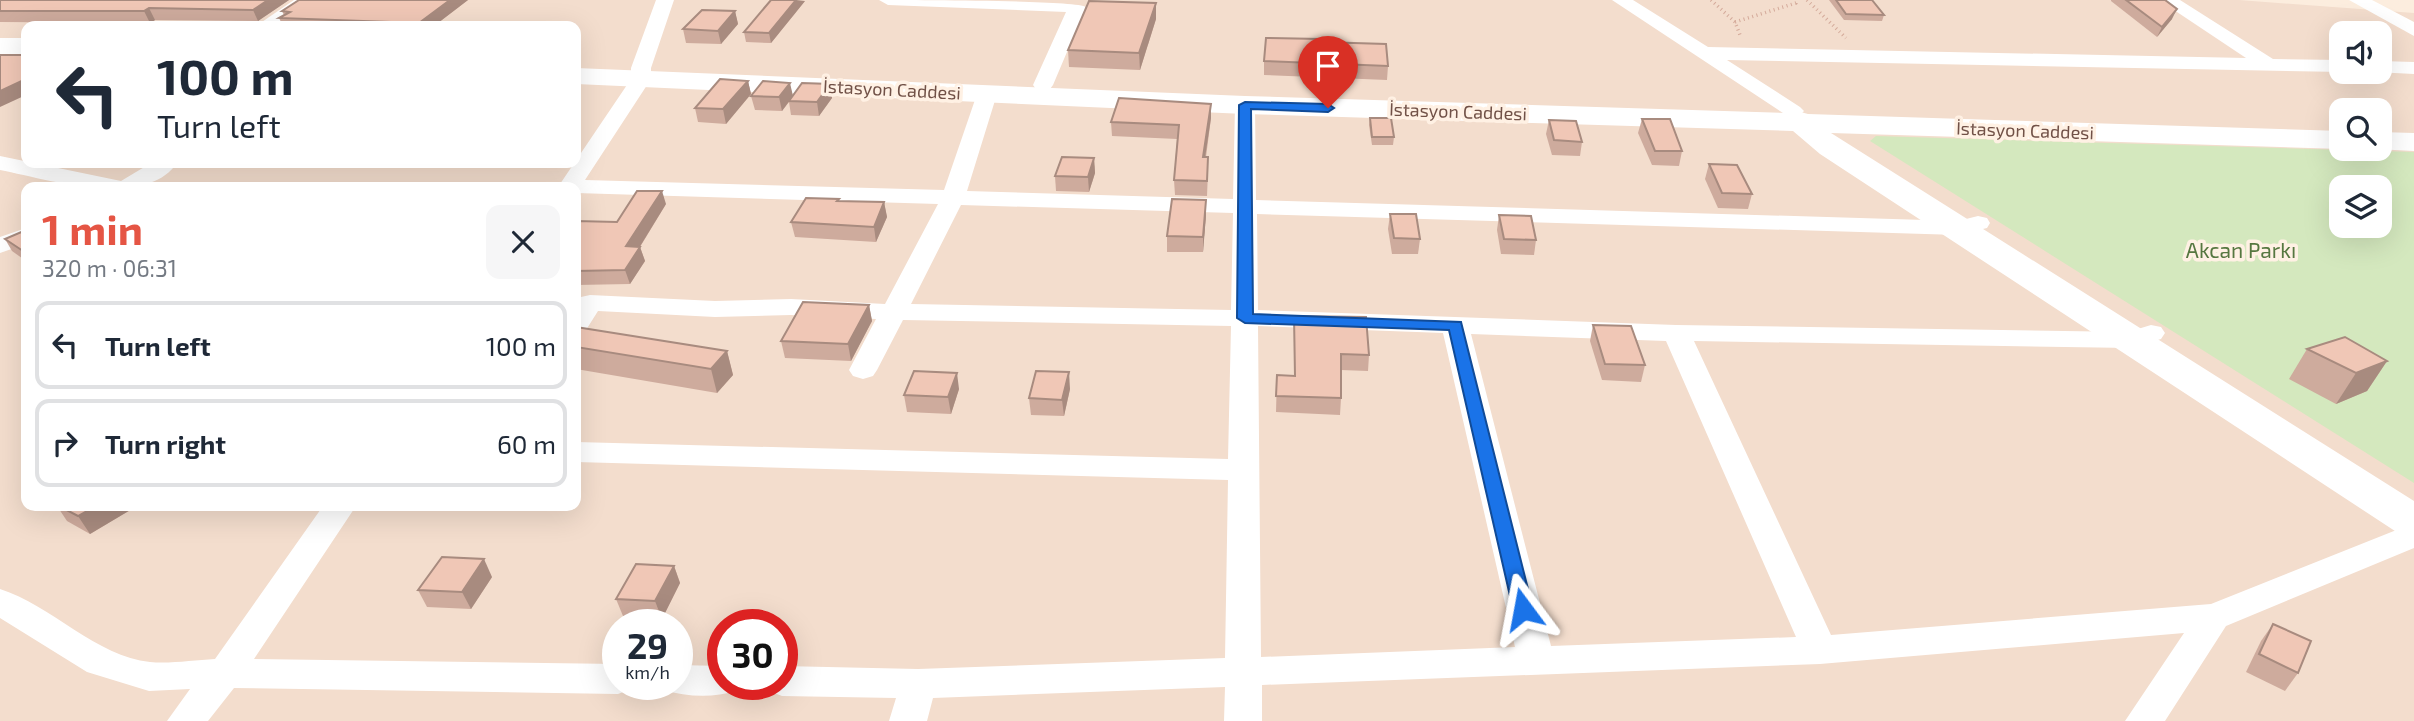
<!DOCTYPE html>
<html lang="en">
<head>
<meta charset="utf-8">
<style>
  :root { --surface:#fff; --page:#f6f6f7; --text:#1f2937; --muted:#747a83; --line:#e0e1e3; --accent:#e55544 }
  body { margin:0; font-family:"Exo 2",sans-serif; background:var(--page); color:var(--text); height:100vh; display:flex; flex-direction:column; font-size:26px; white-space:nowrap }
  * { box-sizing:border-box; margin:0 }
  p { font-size:23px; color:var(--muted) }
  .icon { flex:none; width:38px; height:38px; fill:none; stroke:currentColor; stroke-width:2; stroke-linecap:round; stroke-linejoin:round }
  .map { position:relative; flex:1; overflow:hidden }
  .details { position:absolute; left:21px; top:182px; width:560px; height:329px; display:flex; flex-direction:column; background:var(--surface); border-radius:14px; box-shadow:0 7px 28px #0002 }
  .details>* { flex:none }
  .banner { position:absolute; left:21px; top:21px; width:560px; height:147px; border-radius:14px; box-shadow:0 7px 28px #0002; background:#fff; color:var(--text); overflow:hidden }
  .controls { position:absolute; left:2329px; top:21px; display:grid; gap:14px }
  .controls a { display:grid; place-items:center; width:63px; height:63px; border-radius:14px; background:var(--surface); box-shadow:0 7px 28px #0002; font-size:35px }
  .speed { position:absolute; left:602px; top:609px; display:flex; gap:14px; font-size:35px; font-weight:700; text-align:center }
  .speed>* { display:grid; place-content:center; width:91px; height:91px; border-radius:50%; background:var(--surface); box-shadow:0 7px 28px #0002; line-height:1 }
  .speed small { font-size:18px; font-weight:400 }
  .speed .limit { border:10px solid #d22; background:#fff; color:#111 }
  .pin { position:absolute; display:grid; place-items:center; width:60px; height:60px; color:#fff; margin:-72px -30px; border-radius:50% 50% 50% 0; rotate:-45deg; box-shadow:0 0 7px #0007 }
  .pin .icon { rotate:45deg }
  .me { position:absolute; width:77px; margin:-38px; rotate:347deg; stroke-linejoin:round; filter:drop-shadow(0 0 5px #0008) }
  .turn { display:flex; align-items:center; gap:24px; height:147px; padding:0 21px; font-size:32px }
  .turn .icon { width:91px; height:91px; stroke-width:2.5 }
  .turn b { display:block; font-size:49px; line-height:60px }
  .round { display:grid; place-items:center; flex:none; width:74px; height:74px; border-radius:14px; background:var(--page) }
  .headline { display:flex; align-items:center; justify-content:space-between; height:119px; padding:0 21px }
  h1 { font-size:42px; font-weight:700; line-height:52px; color:var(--accent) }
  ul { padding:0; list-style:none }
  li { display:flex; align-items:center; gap:21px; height:88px; margin:0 14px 10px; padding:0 7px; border:4px solid var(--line); border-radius:14px }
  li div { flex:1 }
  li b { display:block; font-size:26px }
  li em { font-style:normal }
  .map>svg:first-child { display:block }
  .residential { fill:#f3ddcd; fill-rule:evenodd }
  .green { fill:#d4e8be; fill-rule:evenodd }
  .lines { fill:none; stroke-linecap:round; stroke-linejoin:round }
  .path { stroke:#d4aa9a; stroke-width:3.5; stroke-dasharray:1 3.5; stroke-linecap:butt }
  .street { fill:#fff; fill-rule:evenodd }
  .secondary { fill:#fff; fill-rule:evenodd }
  .wall { fill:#ceab9d }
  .shaded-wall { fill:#a88b7f }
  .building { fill:#f0c7b6; stroke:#a88b7f; stroke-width:2 }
  .route { fill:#1a73e8; stroke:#114b97; stroke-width:2 }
  .labels { text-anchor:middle; stroke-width:7; stroke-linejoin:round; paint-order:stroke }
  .far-street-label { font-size:18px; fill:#715147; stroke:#fff1e4 }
  .park-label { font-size:21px; fill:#567740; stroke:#fff1e4 }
</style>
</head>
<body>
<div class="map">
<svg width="2414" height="721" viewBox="0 0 2414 721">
  <rect width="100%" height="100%" fill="#fcedde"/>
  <path class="residential" d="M0 0H2239L2414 13V721H0ZM26 26H576V163H26ZM2342 33H2380V72H2342ZM2342 110H2380V149H2342ZM26 187H576V506H26ZM2342 187H2380V226H2342ZM618 625H677V684H618ZM723 625H782V684H723Z"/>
  <path class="green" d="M1876 136 2414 152V483L1870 141ZM2342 187H2380V226H2342Z"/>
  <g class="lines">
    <g class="path">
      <path d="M1711 0 1735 22 1740 35"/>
      <path d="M1807 0 1846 38"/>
      <path d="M1735 22 1796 3V0"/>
    </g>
    <g class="street">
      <path d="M294 0H315L277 26H256Z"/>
      <path d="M656 0H674L651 68V79L585 180 944 190 977 94 980 90H994L997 94 967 191 1233 199 1235 105 1238 101H1252L1255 105 1256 200 1958 221 1978 216 1987 218 1990 223 1987 228 1958 235 1257 214 1258 310 1676 325 2128 332 2151 325 2161 327 2165 333 2161 339 2131 348 1694 341 1831 635 2211 604 2414 523V548L2226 626 2165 721H2125L2184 633 1820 664 1262 685V721H1224L1225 687 933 698 927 721H889L896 698 782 696 769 691 765 684H782V666L918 669 1225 658 1228 480 576 462V442L1228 459 1231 326 903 320 877 370 873 376 863 379 853 376 849 370 876 319 791 315 715 317 598 311 586 330 576 332V305L581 297 590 295 715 301 791 299 885 304 938 204 576 193V187H558L631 79V68ZM961 205 1233 213 1231 310 911 304ZM1258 326 1443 333 1515 647 1261 657ZM1471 334 1666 341 1796 637 1551 646Z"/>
      <path d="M879 0C906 0 1076 0 1086 7L1053 85 1050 89H1036L1033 85 1066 12 888 5Z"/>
      <path d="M1612 0H1633L1708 47 2246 58 2159 0H2180L2273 59 2342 60 2343 72 1727 60 1800 107 1804 111 1800 115H1786Z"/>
      <path d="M2349 0H2372L2414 22V36Z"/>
      <path d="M2380 61 2414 62V74L2375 72H2380Z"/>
      <path d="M0 156 121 181 151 163H177C145 210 46 179 0 170Z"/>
      <path d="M26 228V244L0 253V237Z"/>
      <path d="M323 506H356L254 659 618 664V684H634L631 689 618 694 234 688 208 721H167L190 689 149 691 87 672 0 618V589C51 605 97 657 150 662 170 664 194 660 215 659Z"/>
      <path d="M677 665 723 666V684H740L736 691C714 698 686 697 664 690L661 684H677Z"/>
    </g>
    <g class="secondary">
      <rect x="0" y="38" width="26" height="16"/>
      <path d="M576 68 1245 96 1788 113 1797 111 1808 114 2342 131V149L1831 133 2414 501V538L2398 533 1820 154 1793 131 1245 114 576 84Z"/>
      <path d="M2380 132 2414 133V151L2375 149H2380Z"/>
    </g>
  </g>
  <g class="wall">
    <path d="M0 0H289L258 21 155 20 150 23 0 22Z"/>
    <path d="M299 0H468L434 26H283L279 18 284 15 282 11Z"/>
    <path d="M1829 0H1872L1884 15 1882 21 1844 20Z"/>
    <path d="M2111 0H2165L2172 19 2157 37 2111 1Z"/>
    <path d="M805 1 771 43 746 42 744 32Z"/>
    <path d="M1156 3V19L1140 70 1069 67 1068 50Z"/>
    <path d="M735 11 738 24 721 44 686 43 683 29Z"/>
    <path d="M1321 42 1388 66 1387 80 1264 75V61Z"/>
    <path d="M748 81 751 94 726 124 698 122 695 108Z"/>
    <path d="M830 84 832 98 819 116 791 115 789 102 782 111 755 110 751 96 793 95Z"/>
    <path d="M1211 104V118L1206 157 1208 171 1207 196 1175 195 1174 180 1177 139 1112 136 1111 122Z"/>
    <path d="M1370 118 1394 137 1393 145H1372L1369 125Z"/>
    <path d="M1642 119 1682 151 1679 166 1652 165 1638 133Z"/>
    <path d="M1549 120 1582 142 1580 156 1552 155 1546 134Z"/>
    <path d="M1094 158 1095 173 1089 192 1056 191 1055 176Z"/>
    <path d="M1709 164 1752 194 1748 209 1718 208 1705 179Z"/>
    <path d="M839 199V201L884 202 887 217 876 242 795 237 791 222Z"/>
    <path d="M666 204 640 247 645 261 630 284 576 285V221L617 222Z"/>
    <path d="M1390 214 1420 239 1418 254H1392L1388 229Z"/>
    <path d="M1206 215 1203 252H1167V236Z"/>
    <path d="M1499 215 1536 240 1534 255 1501 254 1497 230Z"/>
    <path d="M26 230V261L12 251 5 239Z"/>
    <path d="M869 305 872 321 851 361 785 358 781 341Z"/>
    <path d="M1294 316 1369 355 1368 371 1341 370V398L1340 415 1276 412 1277 375 1294 376Z"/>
    <path d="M1593 325 1645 365 1641 382 1602 380 1590 341Z"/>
    <path d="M576 327 727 351 733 375 717 393 576 369Z"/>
    <path d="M2307 349 2387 361 2367 391 2336 404 2289 379Z"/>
    <path d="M959 389 951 414 907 412 904 395Z"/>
    <path d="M1070 389 1064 416 1031 415 1029 398Z"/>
    <path d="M57 506H137L90 534 67 521Z"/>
    <path d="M674 566 680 583 662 619 623 616 616 599Z"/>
    <path d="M492 577 471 609 427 607 418 590Z"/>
    <path d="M2273 624 2298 673 2285 691 2246 672 2261 641Z"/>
  </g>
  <g class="shaded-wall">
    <path d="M268 0H289L258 21 253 10Z"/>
    <path d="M450 0H468L434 26H420L419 23Z"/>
    <path d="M796 0 805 1 771 43 769 33Z"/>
    <path d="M1156 3V19L1140 70 1139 53Z"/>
    <path d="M149 8 155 20 150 23 144 11Z"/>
    <path d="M2177 9 2172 19 2157 37 2162 27Z"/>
    <path d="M735 11 738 24 721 44 718 31Z"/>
    <path d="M26 79V95L0 107V91Z"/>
    <path d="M748 81 751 94 726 124 723 109Z"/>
    <path d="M790 83 793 96 782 111 779 97Z"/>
    <path d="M830 84 832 98 819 116 817 102Z"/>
    <path d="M1211 104V118L1203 171V157Z"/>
    <path d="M1094 158 1095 173 1089 192 1088 177Z"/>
    <path d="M662 191 666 204 631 261 626 246Z"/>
    <path d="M1206 200V215L1203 252V237Z"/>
    <path d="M884 202 887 217 876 242 874 227Z"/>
    <path d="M640 247 645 261 630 284 625 270Z"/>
    <path d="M869 305 872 321 851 361 848 344Z"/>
    <path d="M727 351 733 375 717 393 711 369Z"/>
    <path d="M2387 361 2367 391 2336 404 2356 373Z"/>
    <path d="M1069 372 1070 389 1064 416 1062 400Z"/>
    <path d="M957 373 959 389 951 414 948 397Z"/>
    <path d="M96 506H137L90 534 78 516Z"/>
    <path d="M484 559 492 577 471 609 462 592Z"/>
    <path d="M674 566 680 583 662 619 655 601Z"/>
  </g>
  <g class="building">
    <path d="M0 0H268L253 10 149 8 144 11H0Z"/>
    <path d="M299 0H450L419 23 279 18 290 12 282 11Z"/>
    <path d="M771 0H796L769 33 744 32Z"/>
    <path d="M1836 0H1872L1884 15 1846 14Z"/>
    <path d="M2126 0H2165L2177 9 2162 27Z"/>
    <path d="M1089 1 1156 3 1139 53 1068 50Z"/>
    <path d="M702 10 735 11 718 31 683 29Z"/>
    <path d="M1266 38 1321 39V42L1386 44 1388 66 1264 61Z"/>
    <path d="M0 55H26V79L0 91Z"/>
    <path d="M720 79 748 81 723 109 695 108Z"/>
    <path d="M763 81 790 83 779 97 751 96Z"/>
    <path d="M802 83 830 84 817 102 789 101Z"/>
    <path d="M1119 98 1211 104 1203 157H1208L1207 181 1174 180 1179 125 1111 122Z"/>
    <path d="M1370 118H1391L1394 137H1372Z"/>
    <path d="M1642 119H1670L1682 151H1655Z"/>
    <path d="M1549 120 1576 121 1582 142 1554 140Z"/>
    <path d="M1062 157 1094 158 1088 177 1055 176Z"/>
    <path d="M1709 164 1737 165 1752 194 1722 193Z"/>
    <path d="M637 191H662L626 246 640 247 625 270 576 271V221L617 222Z"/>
    <path d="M806 198 839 199 837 201 884 202 874 227 791 222Z"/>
    <path d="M1172 199 1206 200 1203 237 1167 236Z"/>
    <path d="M1390 214H1416L1420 239 1394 238Z"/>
    <path d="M1499 215 1531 216 1536 240 1504 239Z"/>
    <path d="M26 230V253L5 239Z"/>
    <path d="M803 302 869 305 848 344 781 341Z"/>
    <path d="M1294 316 1366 317 1369 355 1341 354V398L1276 396 1277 375 1295 376Z"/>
    <path d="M1593 325 1631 326 1645 365 1605 364Z"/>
    <path d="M576 327 727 351 711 369 576 347Z"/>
    <path d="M2345 337 2387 361 2356 373 2307 349Z"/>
    <path d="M914 371 957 373 948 397 904 395Z"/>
    <path d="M1036 371 1069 372 1062 400 1029 398Z"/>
    <path d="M59 506H96L78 516Z"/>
    <path d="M442 557 484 559 462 592 418 590Z"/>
    <path d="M636 564 674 566 655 601 616 599Z"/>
    <path d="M2273 624 2311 641 2298 673 2259 654Z"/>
  </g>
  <path class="route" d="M1245 102 1328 104 1334 108 1328 112 1251 109 1253 314 1461 322 1533 609 1530 614 1523 616 1516 614 1513 609 1449 330 1245 323 1237 318 1239 105Z"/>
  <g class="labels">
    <g class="far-street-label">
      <text transform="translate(892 90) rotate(3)" y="6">İstasyon Caddesi</text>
      <text transform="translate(1458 112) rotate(2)" y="6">İstasyon Caddesi</text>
      <text transform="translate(2025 131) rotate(2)" y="6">İstasyon Caddesi</text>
    </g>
    <g class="park-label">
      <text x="2241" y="258">Akcan Parkı</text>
    </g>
  </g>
</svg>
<div class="controls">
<a><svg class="icon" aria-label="sound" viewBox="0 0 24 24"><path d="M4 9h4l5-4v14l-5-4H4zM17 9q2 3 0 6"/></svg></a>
<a><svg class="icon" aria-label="search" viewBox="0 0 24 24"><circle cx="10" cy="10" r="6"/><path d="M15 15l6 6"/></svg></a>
<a><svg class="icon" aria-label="layers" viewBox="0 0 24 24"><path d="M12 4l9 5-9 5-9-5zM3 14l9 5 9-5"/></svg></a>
</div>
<div class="speed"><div>29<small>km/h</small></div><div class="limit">30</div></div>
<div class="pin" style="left:1328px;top:108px;background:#d93025"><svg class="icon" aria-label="arrive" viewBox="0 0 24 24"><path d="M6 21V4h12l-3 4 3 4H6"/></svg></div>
<svg class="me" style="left:1523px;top:609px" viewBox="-20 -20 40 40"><path d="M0-17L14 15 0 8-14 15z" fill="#1a73e8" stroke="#fff" stroke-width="4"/></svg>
<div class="banner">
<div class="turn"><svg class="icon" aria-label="left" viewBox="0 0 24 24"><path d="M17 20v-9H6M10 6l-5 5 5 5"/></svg><div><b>100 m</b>Turn left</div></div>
</div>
<section class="details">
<div class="headline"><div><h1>1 min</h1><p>320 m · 06:31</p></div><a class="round"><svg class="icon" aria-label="close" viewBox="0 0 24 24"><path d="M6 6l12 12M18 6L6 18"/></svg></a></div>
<ul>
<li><svg class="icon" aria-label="left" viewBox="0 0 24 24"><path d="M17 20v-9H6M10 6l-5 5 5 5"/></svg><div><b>Turn left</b></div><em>100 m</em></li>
<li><svg class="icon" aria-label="right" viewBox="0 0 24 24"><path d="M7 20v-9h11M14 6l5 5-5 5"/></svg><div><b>Turn right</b></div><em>60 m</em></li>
</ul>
</section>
</div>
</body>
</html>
